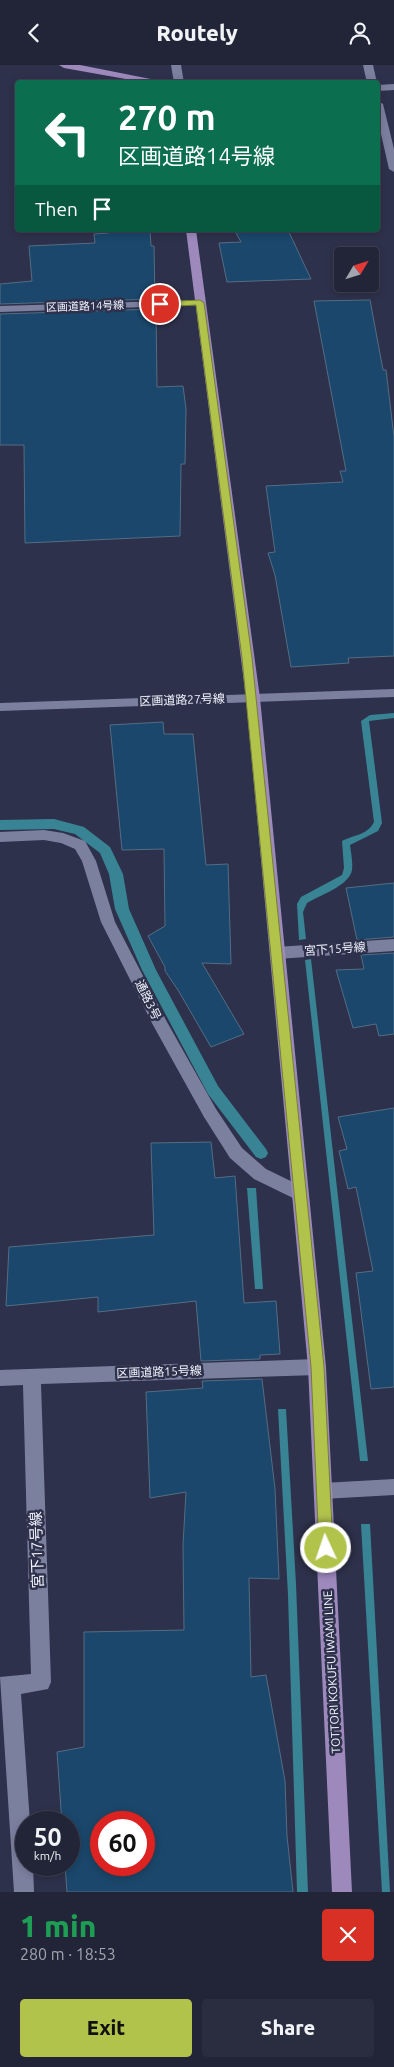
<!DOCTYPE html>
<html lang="en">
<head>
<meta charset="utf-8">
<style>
  :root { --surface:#222538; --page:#2a2d40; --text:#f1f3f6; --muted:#a2a5ae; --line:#3f4253; --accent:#b2c34c }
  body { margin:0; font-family:Ubuntu,"Noto Sans JP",sans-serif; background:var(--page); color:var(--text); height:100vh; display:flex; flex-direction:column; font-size:19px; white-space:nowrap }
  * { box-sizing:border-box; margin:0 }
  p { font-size:16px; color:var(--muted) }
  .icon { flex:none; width:28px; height:28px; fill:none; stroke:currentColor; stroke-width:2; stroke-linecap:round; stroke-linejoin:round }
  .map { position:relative; height:1827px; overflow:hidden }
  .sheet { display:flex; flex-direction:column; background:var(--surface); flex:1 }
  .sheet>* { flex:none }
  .banner { position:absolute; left:15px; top:15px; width:365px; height:152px; border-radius:5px; box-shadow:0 2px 8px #0003,0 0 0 1px var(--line); background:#0b6e4f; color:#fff; overflow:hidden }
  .needle { width:32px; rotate:52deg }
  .controls { position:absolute; left:334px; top:182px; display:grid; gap:10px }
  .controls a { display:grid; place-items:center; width:45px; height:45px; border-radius:5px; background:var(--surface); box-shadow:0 2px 8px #0003,0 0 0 1px var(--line); font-size:25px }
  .speed { position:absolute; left:15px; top:1746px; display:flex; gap:10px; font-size:25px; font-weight:700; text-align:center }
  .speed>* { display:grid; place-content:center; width:65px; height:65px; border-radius:50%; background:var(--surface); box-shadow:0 2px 8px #0003,0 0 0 1px var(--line); line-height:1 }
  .speed small { font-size:12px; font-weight:400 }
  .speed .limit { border:8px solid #d22; background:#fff; color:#111 }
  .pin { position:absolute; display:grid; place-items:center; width:42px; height:42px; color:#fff; margin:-21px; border:2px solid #fff; border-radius:50%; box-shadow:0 1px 5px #0007 }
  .me { position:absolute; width:55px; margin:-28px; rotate:357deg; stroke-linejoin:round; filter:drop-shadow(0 0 4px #0008) }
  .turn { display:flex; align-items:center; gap:18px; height:105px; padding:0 20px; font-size:22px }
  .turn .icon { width:65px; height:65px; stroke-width:2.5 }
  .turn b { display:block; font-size:35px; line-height:42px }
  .then { display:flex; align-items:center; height:48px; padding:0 20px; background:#0003; gap:10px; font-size:19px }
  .round { display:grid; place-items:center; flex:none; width:52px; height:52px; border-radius:5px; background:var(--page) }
  .head { display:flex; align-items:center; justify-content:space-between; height:85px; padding:0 20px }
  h1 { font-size:30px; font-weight:800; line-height:38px; color:#1e9e55 }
  .cta { display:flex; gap:10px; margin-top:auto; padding:10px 20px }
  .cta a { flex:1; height:58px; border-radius:5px; background:var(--accent); color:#111; font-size:20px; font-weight:800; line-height:58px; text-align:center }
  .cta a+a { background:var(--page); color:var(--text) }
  header { display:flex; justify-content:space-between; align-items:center; height:65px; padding:0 20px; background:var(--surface); font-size:22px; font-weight:800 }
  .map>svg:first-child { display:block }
  .water { fill:#388494 }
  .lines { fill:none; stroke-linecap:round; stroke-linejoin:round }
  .stream { fill:#388494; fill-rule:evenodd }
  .building { fill:#1a476b; stroke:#546d84; fill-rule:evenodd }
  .minor { fill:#7c809f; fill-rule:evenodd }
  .tertiary { fill:#7c809f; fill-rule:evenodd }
  .secondary { fill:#7c809f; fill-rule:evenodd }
  .primary { fill:#9e89bd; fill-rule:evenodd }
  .route { fill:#b2c34c; stroke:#747f31 }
  .labels { text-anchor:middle; stroke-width:5; stroke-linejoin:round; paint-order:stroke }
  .far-street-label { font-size:11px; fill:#f0f2fd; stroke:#2e314b }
  .street-label { font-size:12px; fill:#f0f2fd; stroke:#2e314b }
  .near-street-label { font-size:15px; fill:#f0f2fd; stroke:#2e314b }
</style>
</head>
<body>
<header><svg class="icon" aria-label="back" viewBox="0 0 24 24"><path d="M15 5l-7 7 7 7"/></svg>Routely<svg class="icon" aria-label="person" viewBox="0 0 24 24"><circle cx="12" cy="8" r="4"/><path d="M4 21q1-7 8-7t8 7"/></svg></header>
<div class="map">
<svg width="394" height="1827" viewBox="0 0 394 1827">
  <rect width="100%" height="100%" fill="#2e314b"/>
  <g class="water">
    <path d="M394 648V653L369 656 382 758 378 766 350 780C351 788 353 797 352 805 349 821 320 830 307 838L303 847 306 874 299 875 297 839 301 832 342 810 344 803 342 776C353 770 368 770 374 757L361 656 370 650Z"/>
    <path d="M311 894 368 1396H360L305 895Z"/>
    <path d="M247 1123H256L263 1224H255Z"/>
    <path d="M278 1344H286L296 1519 308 1827H297L288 1530Z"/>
    <path d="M361 1459H370L390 1827H382Z"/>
  </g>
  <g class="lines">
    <path class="stream" d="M54 754 84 762 110 782 123 809 129 844 156 905 218 1021 266 1084 268 1088 266 1092 261 1094 256 1092 208 1029 142 905 115 844 109 809 100 788 75 769 54 764 0 765V755Z"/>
  </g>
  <g class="building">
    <path d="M109 165H150L151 181H154L155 234 0 239V219L32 216 29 181 95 178 94 169 109 168Z"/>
    <path d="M265 165H288L311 214 227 217 219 178 241 177 236 168Z"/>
    <path d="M370 235 383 305H386L394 372V591L348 593 349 598 291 602 275 510 268 488 275 487 266 421 343 417 340 406H346L314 236Z"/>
    <path d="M156 244 157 322 183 321 186 344 185 399H181L180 471 25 478 24 380H0V249Z"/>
    <path d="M163 657 164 669H193L206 800 228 799 231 899 202 898 244 969 211 982 178 925 165 906V902L148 871 165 861 164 784 122 785 110 660Z"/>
    <path d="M394 818V872L357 875 346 823Z"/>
    <path d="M394 888V969L379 971 376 959 353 963 336 905 364 904 361 890Z"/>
    <path d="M394 1043V1322L371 1324 356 1208 373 1206 356 1122 348 1124 339 1086 347 1084 338 1052Z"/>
    <path d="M211 1077 215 1113 235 1111 244 1238 276 1236 280 1289 260 1290V1294L201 1296 196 1236 98 1247V1232L6 1241 9 1182 154 1170 151 1078Z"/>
    <path d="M262 1314 275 1424 279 1514 249 1513 251 1612 266 1610 285 1716 287 1771 293 1827H67L65 1800H69V1758H62L57 1687 84 1682V1567L184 1565 183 1480 186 1427 150 1433 146 1327 203 1323 202 1316ZM101 1758H144V1800H101Z"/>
  </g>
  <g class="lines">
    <g class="minor">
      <path d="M363 0H373L377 18H367Z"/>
      <path d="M378 36 383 39 394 84V107L389 104 378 56Z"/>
      <path d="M199 235 203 236 204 238 203 240 0 247V241Z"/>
      <path d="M394 624V632L0 646V638Z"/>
      <path d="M44 765 63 768 85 776 96 796 115 857 167 957 216 1044 242 1083 266 1104 305 1123 307 1128 305 1133 299 1135 293 1133 254 1114 230 1093 204 1052 153 960 101 857 82 796 75 784 61 778 44 775 0 777V767Z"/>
      <path d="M394 874V886L277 894 272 892 270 888 272 884 277 882Z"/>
      <path d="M317 1294 323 1297 326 1302 323 1307 317 1310 41 1319 51 1617 48 1624 21 1629 30 1758H26V1800H33L34 1827H14L0 1612 31 1609 23 1320 0 1321V1305Z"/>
      <path d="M394 1414V1430L323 1434 317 1432 314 1426 317 1420 323 1418Z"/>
    </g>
    <path class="tertiary" d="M394 19V25L378 26V20Z"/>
    <path class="secondary" d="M171 0H181L184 18H174Z"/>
    <g class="primary">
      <path d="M59 0H80L171 18H148L64 3Z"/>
      <path d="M186 165H196L260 633 326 1302 352 1827H332L308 1302 246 633Z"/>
    </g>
  </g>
  <path class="route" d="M200 235 204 238 252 593 324 1302 333 1483 331 1488 326 1490 321 1488 319 1483 311 1302 242 593 196 240 160 242 156 239 160 237Z"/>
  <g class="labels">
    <g class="far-street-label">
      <text transform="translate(85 241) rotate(-2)" y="4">区画道路14号線</text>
    </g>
    <g class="street-label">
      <text transform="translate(182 635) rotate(-2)" y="4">区画道路27号線</text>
      <text transform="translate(335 884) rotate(-4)" y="4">宮下15号線</text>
      <text transform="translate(148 935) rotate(64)" y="4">通路3号</text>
      <text transform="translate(159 1307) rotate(-2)" y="4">区画道路15号線</text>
      <text transform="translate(332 1607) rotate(-93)" y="4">TOTTORI KOKUFU IWAMI LINE</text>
    </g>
    <g class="near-street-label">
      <text transform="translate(37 1485) rotate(-92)" y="5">宮下17号線</text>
    </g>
  </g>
</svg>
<div class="controls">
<a><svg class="needle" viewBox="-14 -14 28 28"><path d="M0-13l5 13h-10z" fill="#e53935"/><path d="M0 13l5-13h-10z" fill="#a2a5ae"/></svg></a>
</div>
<div class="speed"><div>50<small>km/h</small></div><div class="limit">60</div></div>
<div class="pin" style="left:160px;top:239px;background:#d93025"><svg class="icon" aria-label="arrive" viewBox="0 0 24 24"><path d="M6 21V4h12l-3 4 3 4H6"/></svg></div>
<svg class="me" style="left:326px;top:1483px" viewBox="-20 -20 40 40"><circle r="17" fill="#b2c34c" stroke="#fff" stroke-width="3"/><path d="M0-11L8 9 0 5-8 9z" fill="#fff"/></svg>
<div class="banner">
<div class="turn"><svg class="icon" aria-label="left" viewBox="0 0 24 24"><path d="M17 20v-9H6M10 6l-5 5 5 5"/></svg><div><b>270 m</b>区画道路14号線</div></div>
<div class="then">Then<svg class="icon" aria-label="arrive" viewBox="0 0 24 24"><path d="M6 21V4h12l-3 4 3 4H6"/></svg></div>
</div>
</div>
<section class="sheet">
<div class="head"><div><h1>1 min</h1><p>280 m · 18:53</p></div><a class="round" style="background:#d93025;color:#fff"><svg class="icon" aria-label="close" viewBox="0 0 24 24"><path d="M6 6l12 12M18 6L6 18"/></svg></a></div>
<div class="cta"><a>Exit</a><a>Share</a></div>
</section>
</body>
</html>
